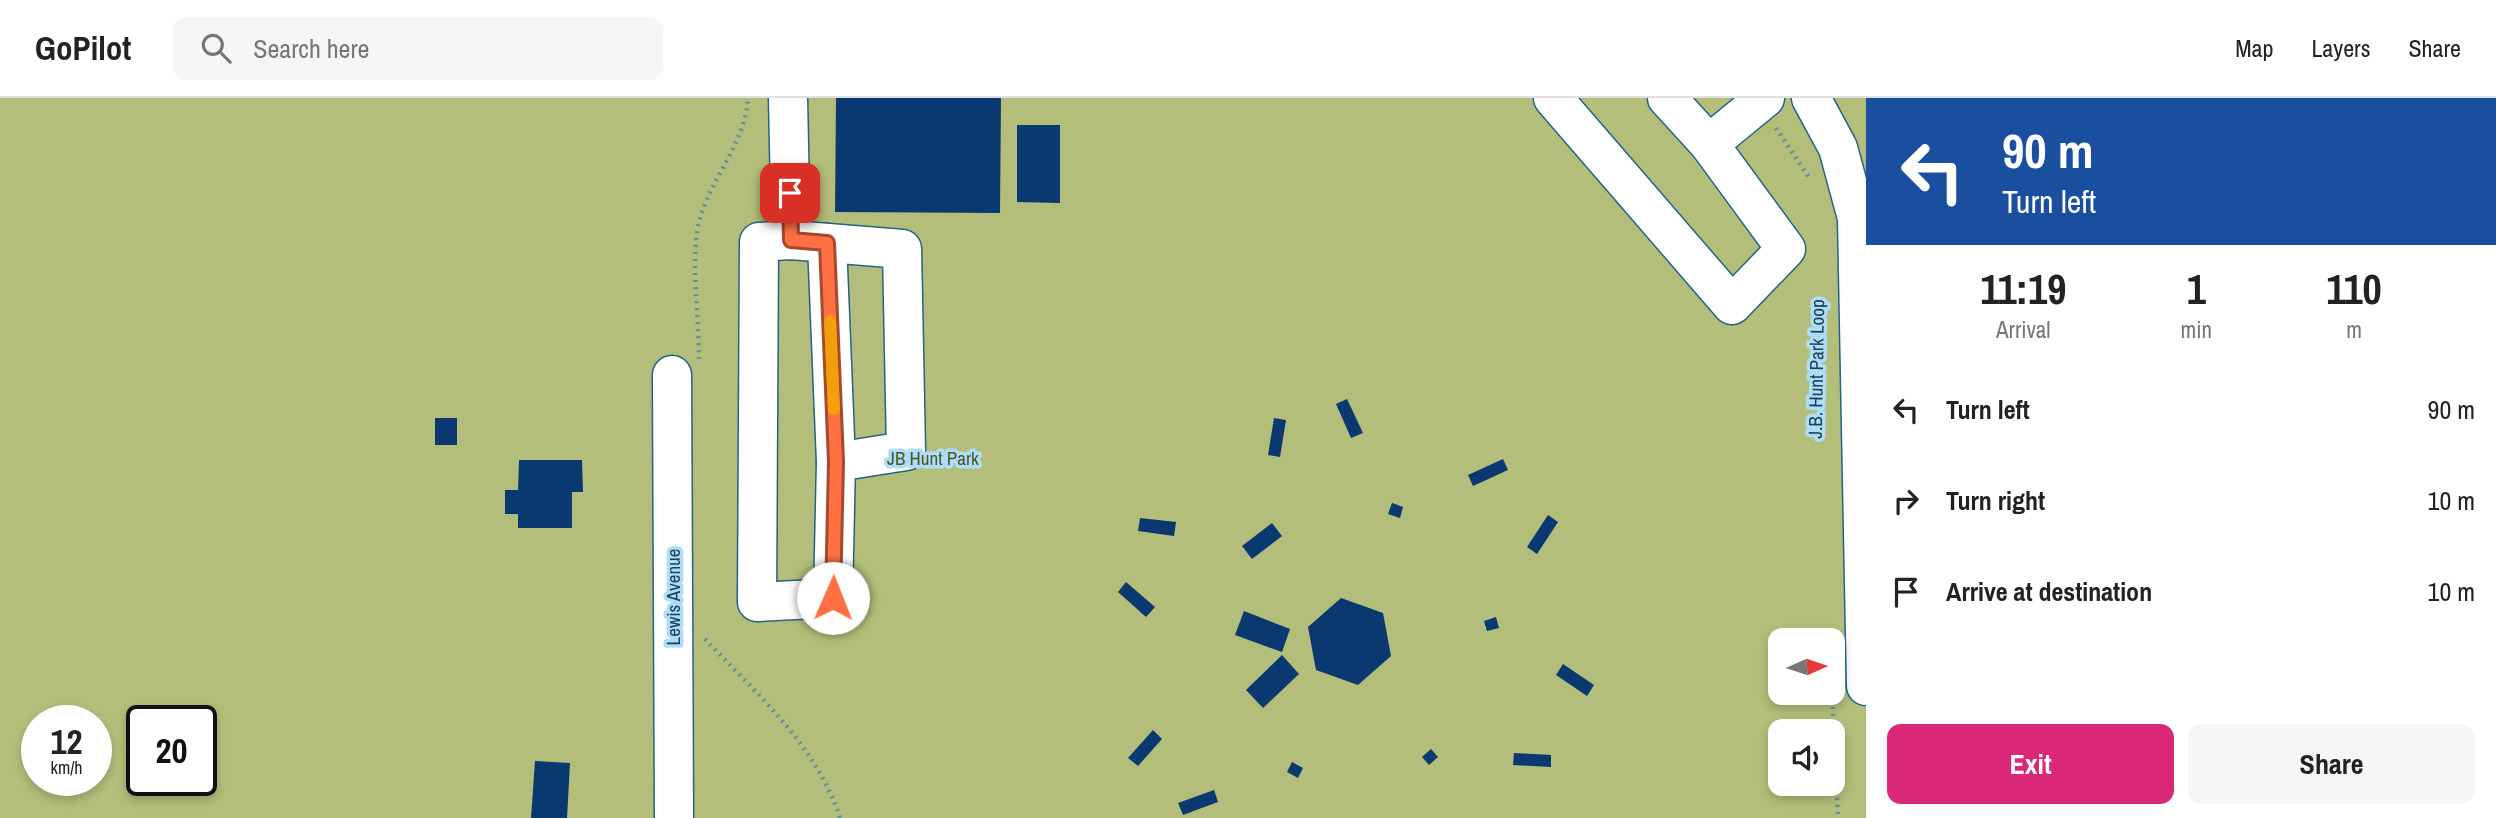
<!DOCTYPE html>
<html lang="en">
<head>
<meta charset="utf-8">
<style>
  :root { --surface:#fff; --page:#f6f6f6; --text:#222; --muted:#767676; --line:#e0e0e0; --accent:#db2777 }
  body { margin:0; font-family:"Archivo Narrow",sans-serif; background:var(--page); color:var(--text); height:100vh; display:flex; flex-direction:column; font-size:26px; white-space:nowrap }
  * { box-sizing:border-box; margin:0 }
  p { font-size:23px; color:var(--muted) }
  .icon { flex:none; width:38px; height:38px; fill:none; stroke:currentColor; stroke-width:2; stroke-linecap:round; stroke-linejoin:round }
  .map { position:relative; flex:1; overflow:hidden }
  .panel { display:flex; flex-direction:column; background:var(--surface); width:630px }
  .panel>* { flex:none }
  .banner { background:#1a4fa0; color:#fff; overflow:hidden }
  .needle { width:46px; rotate:87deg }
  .tools { position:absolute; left:1768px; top:530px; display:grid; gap:14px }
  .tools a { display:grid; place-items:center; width:77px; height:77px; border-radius:14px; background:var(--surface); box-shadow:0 4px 10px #0003; font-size:35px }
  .speed { position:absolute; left:21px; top:607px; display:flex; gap:14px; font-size:35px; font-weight:700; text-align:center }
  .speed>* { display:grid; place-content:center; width:91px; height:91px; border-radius:50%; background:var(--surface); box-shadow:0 4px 10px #0003; line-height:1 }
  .speed small { font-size:18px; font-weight:400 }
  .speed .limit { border:4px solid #111; border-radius:10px; background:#fff; color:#111 }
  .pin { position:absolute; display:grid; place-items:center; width:60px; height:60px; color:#fff; margin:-30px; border-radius:14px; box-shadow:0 4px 10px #0006 }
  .me { position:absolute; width:77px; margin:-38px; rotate:1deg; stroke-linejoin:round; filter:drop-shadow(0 0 5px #0008) }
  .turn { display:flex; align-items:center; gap:24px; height:147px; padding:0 21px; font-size:32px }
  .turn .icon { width:91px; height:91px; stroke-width:2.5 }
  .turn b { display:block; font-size:49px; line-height:60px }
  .eta { display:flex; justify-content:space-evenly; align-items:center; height:119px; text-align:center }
  .eta b { font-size:42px; font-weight:700; line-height:49px }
  .button { display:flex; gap:14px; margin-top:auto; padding:14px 21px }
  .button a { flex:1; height:80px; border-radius:14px; background:var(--accent); color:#fff; font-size:28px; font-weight:700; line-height:80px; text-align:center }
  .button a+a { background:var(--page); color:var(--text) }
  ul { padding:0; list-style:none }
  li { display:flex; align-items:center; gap:21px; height:91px; padding:0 21px }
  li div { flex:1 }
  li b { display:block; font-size:26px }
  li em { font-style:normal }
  header { display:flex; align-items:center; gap:42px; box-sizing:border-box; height:98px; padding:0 35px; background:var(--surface); border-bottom:2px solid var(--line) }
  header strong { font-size:33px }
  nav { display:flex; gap:38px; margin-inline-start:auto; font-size:24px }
  .search { width:490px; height:63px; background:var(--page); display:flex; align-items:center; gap:18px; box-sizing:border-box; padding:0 24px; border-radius:14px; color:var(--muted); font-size:26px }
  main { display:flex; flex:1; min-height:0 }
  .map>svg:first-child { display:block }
  .green { fill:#b3be7a; fill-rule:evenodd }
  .building { fill:#093970 }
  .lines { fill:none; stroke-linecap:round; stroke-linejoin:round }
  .minor-casing { stroke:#226486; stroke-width:41 }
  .path { stroke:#648da5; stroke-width:4.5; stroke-dasharray:2 5; stroke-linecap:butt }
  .minor { stroke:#fff; stroke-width:38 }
  .route-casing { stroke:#a6492c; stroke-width:18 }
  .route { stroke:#ff7043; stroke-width:12 }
  .slow { stroke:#f59e0b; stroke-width:12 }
  .labels { text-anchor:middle; stroke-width:7; stroke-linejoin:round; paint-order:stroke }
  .street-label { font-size:19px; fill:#1d4054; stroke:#adddfa }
  .park-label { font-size:19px; fill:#4f561f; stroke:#adddfa }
</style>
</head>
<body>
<header>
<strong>GoPilot</strong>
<div class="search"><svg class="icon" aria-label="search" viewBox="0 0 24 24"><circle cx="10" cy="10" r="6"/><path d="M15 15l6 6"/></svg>Search here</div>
<nav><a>Map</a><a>Layers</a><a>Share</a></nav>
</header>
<main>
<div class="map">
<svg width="1866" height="720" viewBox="0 0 1866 720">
  <rect width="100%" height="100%" fill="#adddfa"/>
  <path class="green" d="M0 0H1866V720H0ZM1780 542H1832V595H1780ZM37 623H96V682H37ZM142 623H201V682H142ZM1780 634H1832V686H1780Z"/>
  <g class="building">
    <path d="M836 0H1001L1000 115 835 114Z"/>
    <path d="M1017 27H1060V105L1017 104Z"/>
    <path d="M1347 301 1363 335 1351 340 1336 306Z"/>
    <rect x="435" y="320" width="22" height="27"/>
    <path d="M1274 320 1286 322 1280 359 1268 357Z"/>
    <path d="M1503 361 1508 372 1473 388 1468 377Z"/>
    <path d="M519 362H582L583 394H572V430H518V416H505V392H518Z"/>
    <path d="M1392 405 1403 409 1400 420 1388 416Z"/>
    <path d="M1548 417 1558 424 1537 456 1527 449Z"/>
    <path d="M1140 420 1176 424 1174 438 1138 433Z"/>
    <path d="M1272 425 1282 438 1252 461 1242 448Z"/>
    <path d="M1126 484 1155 509 1146 519 1118 494Z"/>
    <path d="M1341 500 1383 515 1391 558 1358 587 1316 572 1308 529Z"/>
    <path d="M1244 513 1290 531 1282 554 1235 537Z"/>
    <path d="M1496 519 1499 530 1487 533 1484 523Z"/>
    <path d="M1282 557 1299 576 1263 610 1246 592Z"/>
    <path d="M1563 566 1594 587 1587 598 1556 577Z"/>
    <path d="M1153 632 1162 641 1138 668 1128 660Z"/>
    <path d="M1431 651 1438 659 1429 667 1422 659Z"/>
    <path d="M1514 655 1551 657V669L1513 667Z"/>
    <path d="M535 663 570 665 567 720H531Z"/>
    <path d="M1292 664 1303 670 1298 680 1287 674Z"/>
    <path d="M1214 692 1218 704 1183 717 1178 705Z"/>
  </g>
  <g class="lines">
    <g class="minor-casing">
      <g id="minor">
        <path d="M788 0 791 142"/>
        <path d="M1553 0 1732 207 1786 151 1709 46 1667 0"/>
        <path d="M1811 0 1838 50 1857 120 1866 588"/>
        <path d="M1709 46 1765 0"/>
        <path d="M791 142 902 151 906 353 836 364 833 500 757 504 759 144Z"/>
        <path d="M827 145 836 364"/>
        <path d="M672 277 674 720"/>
      </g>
    </g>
    <g class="path">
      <path d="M1776 30 1810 81"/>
      <path d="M699 261C699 223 690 154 700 120 712 79 746 43 748 0"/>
      <path d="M705 541C756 595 817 648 840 720"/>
      <path d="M1832 595 1838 720"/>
    </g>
    <use href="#minor" class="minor"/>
  </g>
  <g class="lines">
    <g class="route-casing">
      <path id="route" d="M790 95 791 142 827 145 836 364 833 500"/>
    </g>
    <use href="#route" class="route"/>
    <path class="slow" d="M830 223 834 311"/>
  </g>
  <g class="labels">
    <g class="street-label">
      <text transform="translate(1816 271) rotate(-89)" y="7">J.B. Hunt Park Loop</text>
      <text transform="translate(673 499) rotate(-90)" y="7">Lewis Avenue</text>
    </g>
    <g class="park-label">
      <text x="933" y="367">JB Hunt Park</text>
    </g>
  </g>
</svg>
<div class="tools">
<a><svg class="needle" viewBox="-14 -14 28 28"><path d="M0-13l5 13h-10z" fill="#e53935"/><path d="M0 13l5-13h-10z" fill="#767676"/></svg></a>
<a><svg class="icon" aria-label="sound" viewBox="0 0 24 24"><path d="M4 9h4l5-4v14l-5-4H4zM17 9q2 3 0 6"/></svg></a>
</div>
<div class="speed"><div>12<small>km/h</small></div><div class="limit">20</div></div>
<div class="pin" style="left:790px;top:95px;background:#d93025"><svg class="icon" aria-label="arrive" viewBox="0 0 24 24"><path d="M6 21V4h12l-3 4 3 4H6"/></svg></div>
<svg class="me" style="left:833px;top:500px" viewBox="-20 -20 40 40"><circle r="19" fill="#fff"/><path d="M0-13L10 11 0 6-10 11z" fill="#ff7043"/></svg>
</div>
<section class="panel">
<div class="banner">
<div class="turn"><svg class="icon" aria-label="left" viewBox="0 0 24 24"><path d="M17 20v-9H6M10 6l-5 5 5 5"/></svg><div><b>90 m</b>Turn left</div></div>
</div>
<div class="eta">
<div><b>11:19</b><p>Arrival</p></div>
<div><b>1</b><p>min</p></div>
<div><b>110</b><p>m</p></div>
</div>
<ul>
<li><svg class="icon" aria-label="left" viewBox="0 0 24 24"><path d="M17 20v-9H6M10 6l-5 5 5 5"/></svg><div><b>Turn left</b></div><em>90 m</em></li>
<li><svg class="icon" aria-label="right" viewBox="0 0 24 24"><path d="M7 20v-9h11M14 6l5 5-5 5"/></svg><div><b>Turn right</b></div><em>10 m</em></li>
<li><svg class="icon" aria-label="arrive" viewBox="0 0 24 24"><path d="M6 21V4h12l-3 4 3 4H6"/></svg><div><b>Arrive at destination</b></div><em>10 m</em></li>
</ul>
<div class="button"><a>Exit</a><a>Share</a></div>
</section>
</main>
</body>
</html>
